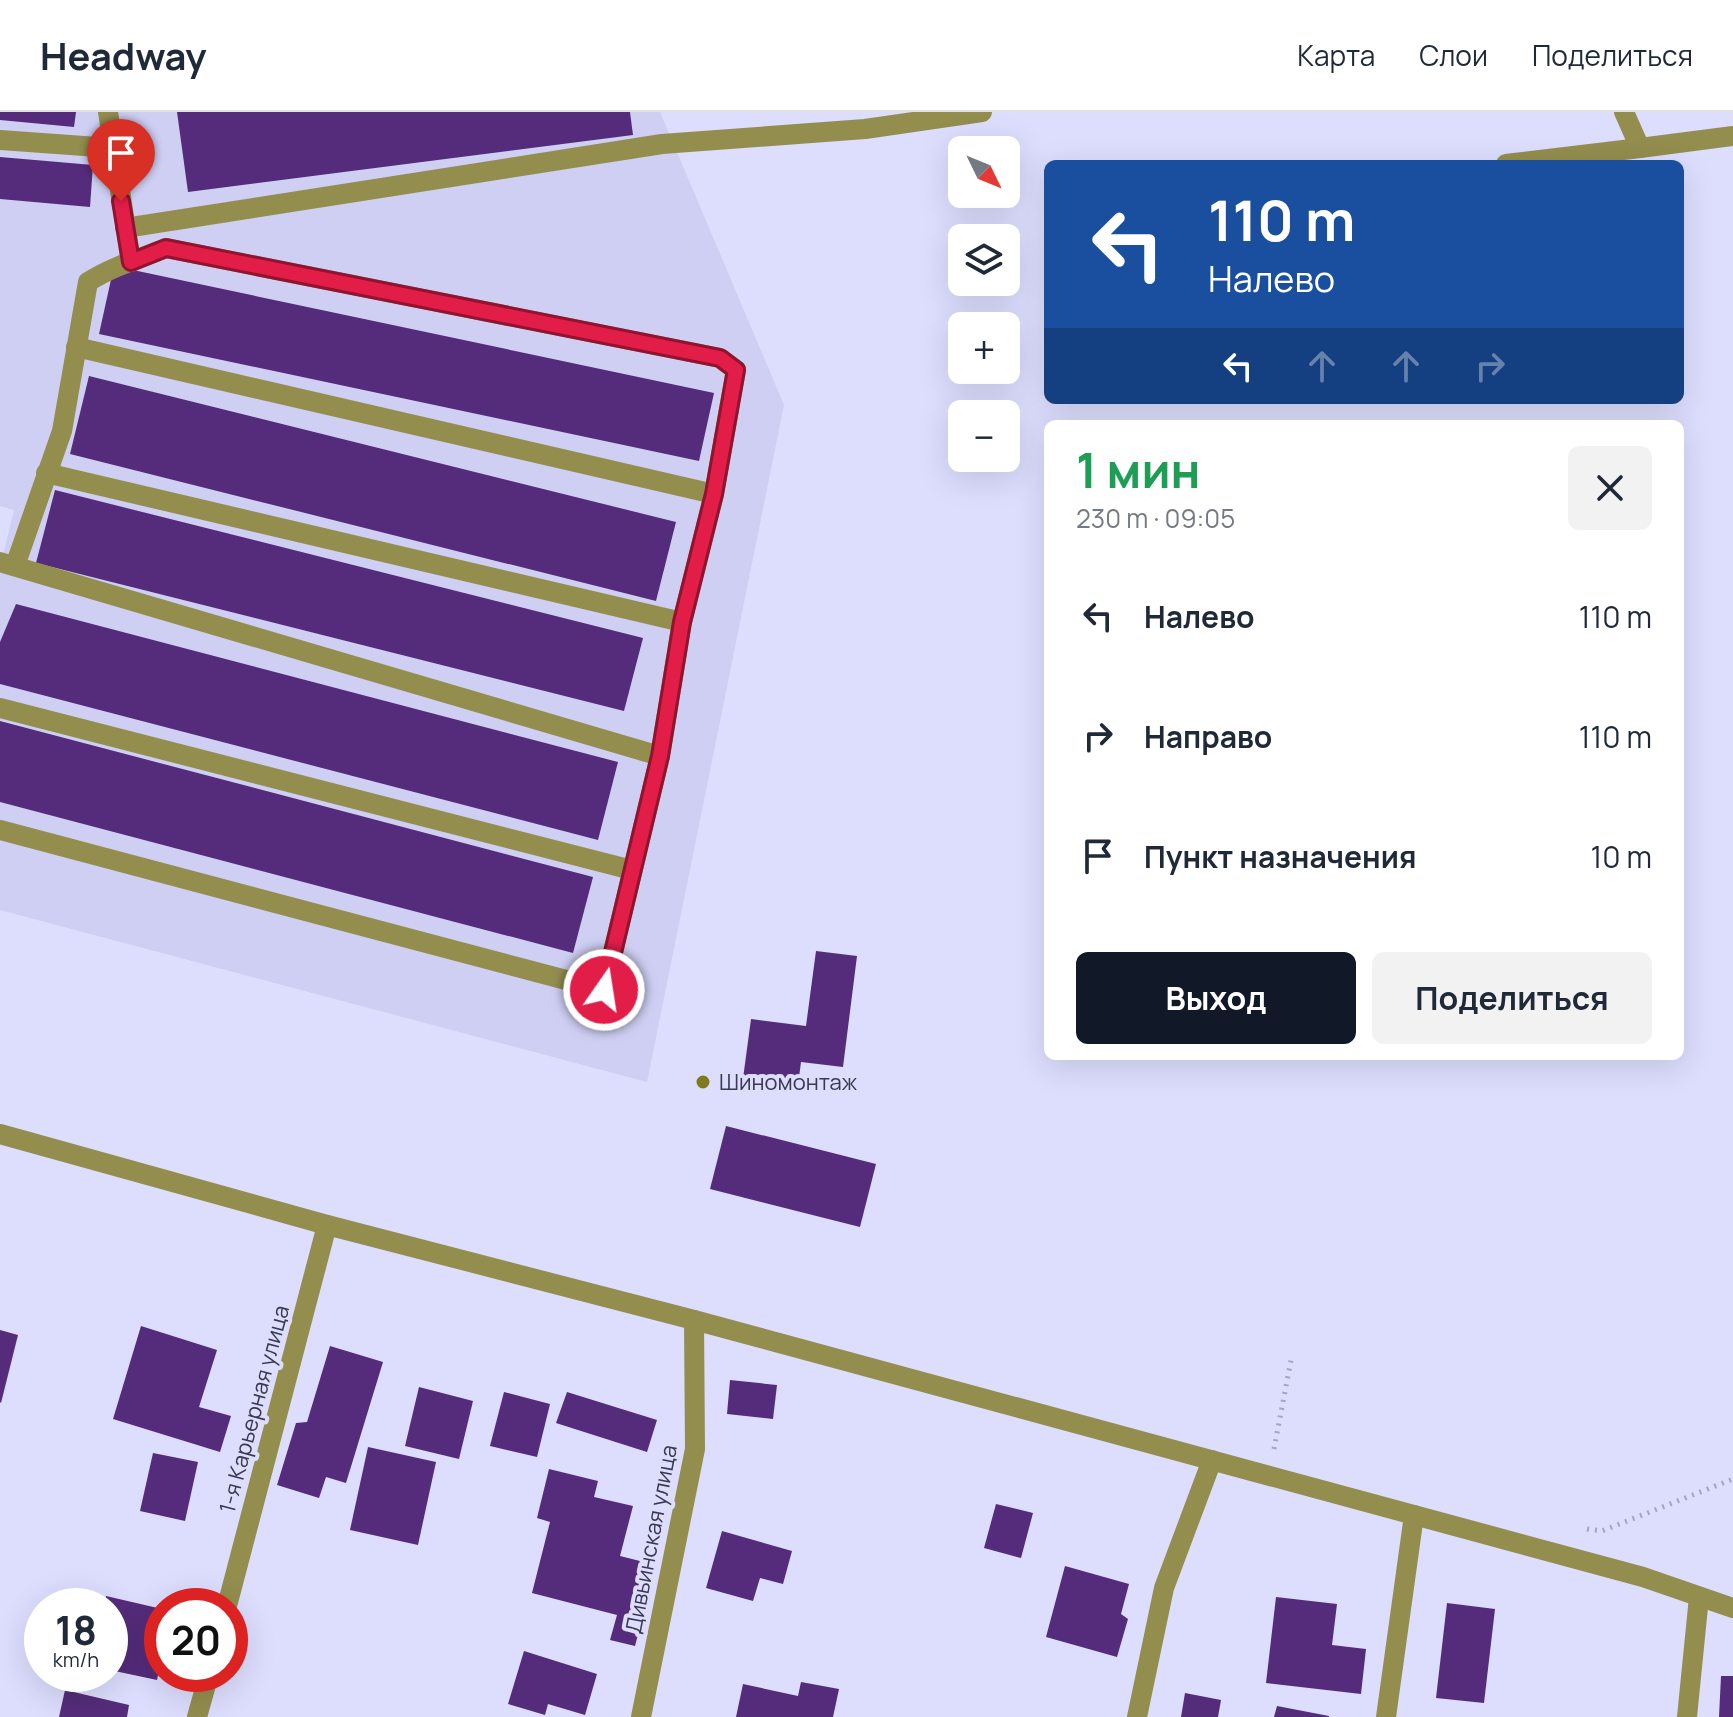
<!DOCTYPE html>
<html lang="ru">
<head>
<meta charset="utf-8">
<style>
  :root { --surface:#fff; --page:#f2f2f3; --text:#1f2937; --muted:#747a83; --line:#e0e1e3; --accent:#111827 }
  body { margin:0; font-family:Manrope,sans-serif; background:var(--page); color:var(--text); height:100vh; display:flex; flex-direction:column; font-size:30px; white-space:nowrap }
  * { box-sizing:border-box; margin:0 }
  p { font-size:26px; color:var(--muted) }
  .icon { flex:none; width:44px; height:44px; fill:none; stroke:currentColor; stroke-width:2; stroke-linecap:round; stroke-linejoin:round }
  .map { position:relative; flex:1; overflow:hidden }
  .drawer { position:absolute; left:1044px; top:308px; width:640px; height:640px; display:flex; flex-direction:column; background:var(--surface); border-radius:12px; box-shadow:0 8px 32px #0002 }
  .drawer>* { flex:none }
  .top-card { position:absolute; left:1044px; top:48px; width:640px; height:244px; border-radius:12px; box-shadow:0 8px 32px #0002; background:#1a4fa0; color:#fff; overflow:hidden }
  .needle { width:52px; rotate:133deg }
  .buttons { position:absolute; left:948px; top:24px; display:grid; gap:16px }
  .buttons a { display:grid; place-items:center; width:72px; height:72px; border-radius:12px; background:var(--surface); box-shadow:0 8px 32px #0002; font-size:40px }
  .speed { position:absolute; left:24px; top:1476px; display:flex; gap:16px; font-size:40px; font-weight:700; text-align:center }
  .speed>* { display:grid; place-content:center; width:104px; height:104px; border-radius:50%; background:var(--surface); box-shadow:0 8px 32px #0002; line-height:1 }
  .speed small { font-size:20px; font-weight:400 }
  .speed .limit { border:12px solid #d22; background:#fff; color:#111 }
  .pin { position:absolute; display:grid; place-items:center; width:68px; height:68px; color:#fff; margin:-82px -34px; border-radius:50% 50% 50% 0; rotate:-45deg; box-shadow:0 0 8px #0007 }
  .pin .icon { rotate:45deg }
  .me { position:absolute; width:88px; margin:-44px; rotate:13deg; stroke-linejoin:round; filter:drop-shadow(0 0 6px #0008) }
  .turn { display:flex; align-items:center; gap:28px; height:168px; padding:0 32px; font-size:36px }
  .turn .icon { width:104px; height:104px; stroke-width:2.5 }
  .turn b { display:block; font-size:56px; line-height:68px }
  .lanes { display:flex; align-items:center; height:76px; padding:0 32px; background:#0003; justify-content:center; gap:40px; direction:ltr }
  .lanes .off { opacity:.35 }
  .round { display:grid; place-items:center; flex:none; width:84px; height:84px; border-radius:12px; background:var(--page) }
  .summary { display:flex; align-items:center; justify-content:space-between; height:136px; padding:0 32px }
  h1 { font-size:48px; font-weight:700; line-height:60px; color:#1e9e55 }
  .cta { display:flex; gap:16px; margin-top:auto; padding:16px 32px }
  .cta a { flex:1; height:92px; border-radius:12px; background:var(--accent); color:#fff; font-size:32px; font-weight:700; line-height:92px; text-align:center }
  .cta a+a { background:var(--page); color:var(--text) }
  ul { padding:0; list-style:none }
  li { display:flex; align-items:center; gap:24px; height:120px; padding:0 32px }
  li div { flex:1 }
  li b { display:block; font-size:30px }
  li em { font-style:normal }
  header { display:flex; align-items:center; gap:48px; box-sizing:border-box; height:112px; padding:0 40px; background:var(--surface); border-bottom:2px solid var(--line) }
  header strong { font-size:38px }
  nav { display:flex; gap:44px; margin-inline-start:auto; font-size:28px }
  .map>svg:first-child { display:block }
  .built { fill:#cfcff4 }
  .building { fill:#552c7b }
  .lines { fill:none; stroke-linecap:round; stroke-linejoin:round }
  .path { stroke:#a5a5c2; stroke-width:5; stroke-dasharray:2 6; stroke-linecap:butt }
  .minor { stroke:#938e4e; stroke-width:20 }
  .route-casing { stroke:#92132f; stroke-width:20 }
  .route { stroke:#e11d48; stroke-width:14 }
  .poi-dot { fill:#807a1f; stroke:#ddddfe; stroke-width:3 }
  .labels { text-anchor:middle; stroke-width:8; stroke-linejoin:round; paint-order:stroke }
  .poi-label { font-size:22px; fill:#3a394f; stroke:#ddddfe; text-anchor:start }
  .street-label { font-size:22px; fill:#3a394f; stroke:#ddddfe }
</style>
</head>
<body>
<header>
<strong>Headway</strong>
<nav><a>Карта</a><a>Слои</a><a>Поделиться</a></nav>
</header>
<div class="map">
<svg width="1733" height="1605" viewBox="0 0 1733 1605">
  <rect width="100%" height="100%" fill="#ddddfe"/>
  <path class="built" d="M0 0H660L784 293 647 970 0 798V455L14 398 0 394Z"/>
  <g class="building">
    <path d="M0 0H76L74 15 0 8Z"/>
    <path d="M177 0H630L633 23 188 80Z"/>
    <path d="M0 45 93 53 90 95 0 87Z"/>
    <path d="M114 154 714 281 699 349 99 222Z"/>
    <path d="M89 264 676 410 656 489 70 342Z"/>
    <path d="M55 378 643 526 624 599 36 451Z"/>
    <path d="M16 492 618 650 598 728 0 572V530Z"/>
    <path d="M0 609 593 765 573 841 0 690Z"/>
    <path d="M816 839 857 844 843 955 801 950 797 981 742 974 751 907 806 914Z"/>
    <path d="M726 1014 876 1052 860 1115 710 1077Z"/>
    <path d="M141 1214 217 1238 199 1295 231 1304 220 1340 113 1307Z"/>
    <path d="M0 1218 18 1223 1 1291 0 1290Z"/>
    <path d="M330 1234 383 1250 346 1371 326 1365 319 1386 277 1373 296 1311 307 1310Z"/>
    <path d="M730 1268 777 1273 773 1307 727 1302Z"/>
    <path d="M419 1275 473 1289 459 1347 405 1334Z"/>
    <path d="M504 1280 550 1292 537 1345 490 1334Z"/>
    <path d="M567 1280 657 1308 647 1340 556 1311Z"/>
    <path d="M368 1335 436 1350 418 1433 350 1418Z"/>
    <path d="M153 1341 198 1350 185 1409 140 1399Z"/>
    <path d="M549 1357 598 1369 594 1385 633 1394 620 1444 656 1453 635 1534 610 1528 617 1503 532 1481 550 1410 537 1406Z"/>
    <path d="M996 1392 1033 1401 1021 1446 984 1436Z"/>
    <path d="M722 1419 792 1439 783 1472 760 1466 753 1489 706 1476Z"/>
    <path d="M1065 1454 1129 1472 1121 1502 1128 1507 1117 1545 1046 1525Z"/>
    <path d="M106 1484 162 1497V1544L157 1568 110 1558V1494H104Z"/>
    <path d="M1276 1485 1337 1492 1332 1533 1366 1537 1361 1582 1266 1571Z"/>
    <path d="M1447 1491 1495 1497 1484 1591 1436 1586Z"/>
    <path d="M524 1539 597 1562 585 1603 548 1592 545 1603 508 1592Z"/>
    <path d="M1721 1564H1733V1605H1719Z"/>
    <path d="M801 1570 839 1577 833 1605H736L743 1572 798 1584Z"/>
    <path d="M65 1578 129 1593 127 1605H59Z"/>
    <path d="M1185 1581 1221 1588 1218 1605H1181Z"/>
    <path d="M1277 1594 1329 1604V1605H1274Z"/>
  </g>
  <g class="lines">
    <g class="path">
      <path d="M1274 1337 1292 1243"/>
      <path d="M1587 1417 1602 1419 1733 1367"/>
    </g>
    <g class="minor">
      <path d="M108 0 131 150"/>
      <path d="M1624 0 1640 36 1733 24"/>
      <path d="M0 28 112 36"/>
      <path d="M1506 52 1640 36"/>
      <path d="M125 116 662 32 865 17 982 0"/>
      <path d="M76 235 714 382"/>
      <path d="M46 361 682 510"/>
      <path d="M0 450 660 644"/>
      <path d="M0 596 632 758"/>
      <path d="M0 718 604 878 660 644 682 510 714 382 736 258 720 246 166 136C139 147 113 154 88 170L62 319 15 454"/>
      <path d="M0 1022 327 1113 694 1208 1643 1465 1733 1496"/>
      <path d="M227 1494 327 1113"/>
      <path d="M197 1605 209 1562"/>
      <path d="M641 1605 695 1337 694 1208"/>
      <path d="M1137 1605 1164 1476 1212 1348"/>
      <path d="M1386 1605 1414 1403"/>
      <path d="M1687 1605 1699 1485"/>
    </g>
  </g>
  <g class="lines">
    <g class="route-casing">
      <path id="route" d="M121 89 131 150 166 136 720 246 736 258 714 382 682 510 660 644 604 878"/>
    </g>
    <use href="#route" class="route"/>
  </g>
  <circle class="poi-dot" cx="703" cy="970" r="8"/>
  <g class="labels">
    <g class="poi-label">
      <text x="719" y="978">Шиномонтаж</text>
    </g>
    <g class="street-label">
      <text transform="translate(254 1297) rotate(-75)" y="8">1-я Карьерная улица</text>
      <text transform="translate(651 1427) rotate(-79)" y="8">Дивьинская улица</text>
    </g>
  </g>
</svg>
<div class="buttons">
<a><svg class="needle" viewBox="-14 -14 28 28"><path d="M0-13l5 13h-10z" fill="#e53935"/><path d="M0 13l5-13h-10z" fill="#747a83"/></svg></a>
<a><svg class="icon" aria-label="layers" viewBox="0 0 24 24"><path d="M12 4l9 5-9 5-9-5zM3 14l9 5 9-5"/></svg></a>
<a>+</a>
<a>−</a>
</div>
<div class="speed"><div>18<small>km/h</small></div><div class="limit">20</div></div>
<div class="pin" style="left:121px;top:89px;background:#d93025"><svg class="icon" aria-label="arrive" viewBox="0 0 24 24"><path d="M6 21V4h12l-3 4 3 4H6"/></svg></div>
<svg class="me" style="left:604px;top:878px" viewBox="-20 -20 40 40"><circle r="17" fill="#e11d48" stroke="#fff" stroke-width="3"/><path d="M0-11L8 9 0 5-8 9z" fill="#fff"/></svg>
<div class="top-card">
<div class="turn"><svg class="icon" aria-label="left" viewBox="0 0 24 24"><path d="M17 20v-9H6M10 6l-5 5 5 5"/></svg><div><b>110 m</b>Налево</div></div>
<div class="lanes"><svg class="icon" aria-label="left" viewBox="0 0 24 24"><path d="M17 20v-9H6M10 6l-5 5 5 5"/></svg><svg class="icon off" aria-label="ahead" viewBox="0 0 24 24"><path d="M12 20V5M6 11l6-6 6 6"/></svg><svg class="icon off" aria-label="ahead" viewBox="0 0 24 24"><path d="M12 20V5M6 11l6-6 6 6"/></svg><svg class="icon off" aria-label="right" viewBox="0 0 24 24"><path d="M7 20v-9h11M14 6l5 5-5 5"/></svg></div>
</div>
<section class="drawer">
<div class="summary"><div><h1>1 мин</h1><p>230 m · 09:05</p></div><a class="round"><svg class="icon" aria-label="close" viewBox="0 0 24 24"><path d="M6 6l12 12M18 6L6 18"/></svg></a></div>
<ul>
<li><svg class="icon" aria-label="left" viewBox="0 0 24 24"><path d="M17 20v-9H6M10 6l-5 5 5 5"/></svg><div><b>Налево</b></div><em>110 m</em></li>
<li><svg class="icon" aria-label="right" viewBox="0 0 24 24"><path d="M7 20v-9h11M14 6l5 5-5 5"/></svg><div><b>Направо</b></div><em>110 m</em></li>
<li><svg class="icon" aria-label="arrive" viewBox="0 0 24 24"><path d="M6 21V4h12l-3 4 3 4H6"/></svg><div><b>Пункт назначения</b></div><em>10 m</em></li>
</ul>
<div class="cta"><a>Выход</a><a>Поделиться</a></div>
</section>
</div>
</body>
</html>
